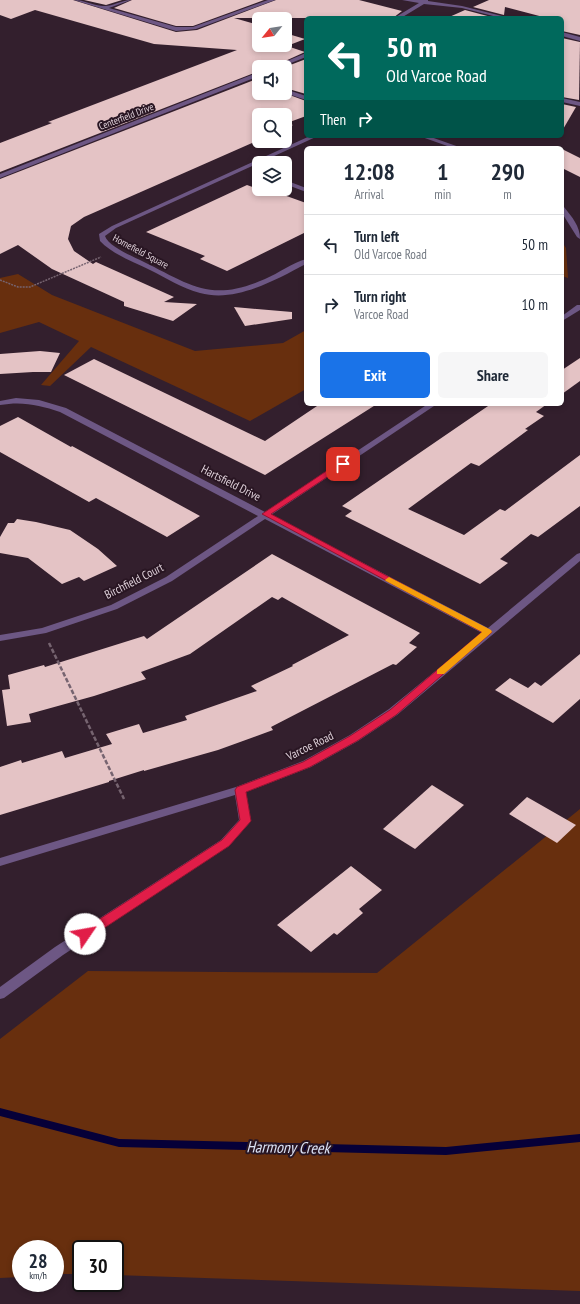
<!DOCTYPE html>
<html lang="en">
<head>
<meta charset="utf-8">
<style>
  :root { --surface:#fff; --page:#f6f6f7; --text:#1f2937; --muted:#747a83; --line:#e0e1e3; --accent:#1a73e8 }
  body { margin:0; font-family:"PT Sans Narrow",sans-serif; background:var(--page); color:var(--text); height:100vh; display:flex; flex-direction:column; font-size:15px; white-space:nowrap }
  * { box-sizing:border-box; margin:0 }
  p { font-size:13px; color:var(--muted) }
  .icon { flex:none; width:22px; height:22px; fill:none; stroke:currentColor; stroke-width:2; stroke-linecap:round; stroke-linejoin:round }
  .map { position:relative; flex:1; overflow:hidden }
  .sheet { position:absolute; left:304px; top:146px; width:260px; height:260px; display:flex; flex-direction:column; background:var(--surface); border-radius:6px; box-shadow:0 2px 6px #0003 }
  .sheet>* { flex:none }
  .top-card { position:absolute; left:304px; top:16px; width:260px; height:122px; border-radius:6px; box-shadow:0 2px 6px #0003; background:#00695c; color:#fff; overflow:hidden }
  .needle { width:26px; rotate:240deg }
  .controls { position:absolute; left:252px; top:12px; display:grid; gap:8px }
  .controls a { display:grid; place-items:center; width:40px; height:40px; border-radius:6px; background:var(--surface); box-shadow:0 2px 6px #0003; font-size:20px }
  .speed { position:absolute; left:12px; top:1240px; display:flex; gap:8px; font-size:20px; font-weight:700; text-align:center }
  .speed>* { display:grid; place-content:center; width:52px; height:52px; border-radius:50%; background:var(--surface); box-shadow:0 2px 6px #0003; line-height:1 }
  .speed small { font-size:10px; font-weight:400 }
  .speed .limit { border:2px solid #111; border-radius:6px; background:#fff; color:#111 }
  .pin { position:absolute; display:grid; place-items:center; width:34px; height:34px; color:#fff; margin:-17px; border-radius:8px; box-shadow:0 2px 6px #0006 }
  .me { position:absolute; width:44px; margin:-22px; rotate:57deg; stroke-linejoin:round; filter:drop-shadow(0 0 3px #0008) }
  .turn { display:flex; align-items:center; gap:14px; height:84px; padding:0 16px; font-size:18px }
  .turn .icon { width:52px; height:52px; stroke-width:2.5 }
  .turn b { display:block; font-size:28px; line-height:34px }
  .then { display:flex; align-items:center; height:38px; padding:0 16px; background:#0003; gap:8px; font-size:15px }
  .eta { display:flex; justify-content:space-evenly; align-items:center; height:68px; text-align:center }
  .eta b { font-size:24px; font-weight:600; line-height:28px }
  .cta { display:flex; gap:8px; margin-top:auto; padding:8px 16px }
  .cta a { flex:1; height:46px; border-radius:6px; background:var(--accent); color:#fff; font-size:16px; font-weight:600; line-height:46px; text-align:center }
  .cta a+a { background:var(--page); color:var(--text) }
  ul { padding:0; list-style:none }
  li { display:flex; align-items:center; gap:12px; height:60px; padding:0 16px; border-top:1px solid var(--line) }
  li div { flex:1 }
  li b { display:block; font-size:15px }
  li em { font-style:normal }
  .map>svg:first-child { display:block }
  .green { fill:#682f0e }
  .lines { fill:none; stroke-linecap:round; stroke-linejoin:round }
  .stream { fill:#060038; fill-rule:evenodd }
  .building { fill:#e4c3c5 }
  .path-far1 { stroke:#766470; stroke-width:1.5; stroke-dasharray:2 1; stroke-linecap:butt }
  .path { stroke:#766470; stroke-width:2.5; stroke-dasharray:4.5 2; stroke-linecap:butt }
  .minor { fill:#6d5784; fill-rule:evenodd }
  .route { fill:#e11d48; stroke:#92132f }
  .slow { fill:#f59e0b }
  .labels { text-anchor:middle; stroke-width:4; stroke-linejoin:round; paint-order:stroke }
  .far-street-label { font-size:10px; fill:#dfd1da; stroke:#291623 }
  .street-label { font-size:12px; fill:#dfd1da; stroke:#291623 }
  .near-water-label { font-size:16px; font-style:italic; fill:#dbe1f4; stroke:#291623 }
</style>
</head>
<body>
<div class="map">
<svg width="580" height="1304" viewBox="0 0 580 1304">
  <rect width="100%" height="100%" fill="#331f2d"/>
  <g class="green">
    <path d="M562 242 566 248 568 278 562 276Z"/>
    <path d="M18 274 52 295 195 351 283 343 306 330V389L250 421 91 347 50 386 41 385 79 341 39 322 0 333V278Z"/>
    <path d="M580 809V1291L115 1275V1249H81V1274H55V1249H21V1277L0 1278V1039L88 971 377 973Z"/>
  </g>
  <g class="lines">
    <path class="stream" d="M0 1108 119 1139 446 1147 580 1134V1142L446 1155 119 1147 0 1116Z"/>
  </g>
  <g class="building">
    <path d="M0 0H73L176 32 197 30 276 0H359L402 11 393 18H234L259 25V45H285V33L305 39 287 46 305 52 272 67H259V71L0 172V143L52 123 48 122 237 50 154 44 35 10 11 19 0 15Z"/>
    <path d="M84 0H122L106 5Z"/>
    <path d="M132 0H264L193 26H176L114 8Z"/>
    <path d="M489 0H580V35L562 31V18H547L505 7 504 15 473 7Z"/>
    <path d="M465 10 495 18H447Z"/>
    <path d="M562 38 580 42 579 100 562 97Z"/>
    <path d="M306 59V94L285 88V67Z"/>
    <path d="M259 78V93H284L306 101V116L287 123 293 125 285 129V115H259V140L84 217 71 226 68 239 74 251 93 264 96 262 174 297 164 302 197 304 173 321 124 306V302L52 269 18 245 0 254V179Z"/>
    <path d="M562 104 576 107 562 131Z"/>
    <path d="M562 149 580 158V177L562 168Z"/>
    <path d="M247 185 258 189H267L306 203V232L227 271 200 259 205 256 146 232Z"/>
    <path d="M234 307 292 312V319L245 326Z"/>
    <path d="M40 351 60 353 51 372H33L0 374V354Z"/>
    <path d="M580 358V381L562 394V370Z"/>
    <path d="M94 359 265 441 320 404H377L265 475 64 375Z"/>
    <path d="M491 404H547L536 412 544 416 525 429 528 430 479 466 471 463 408 509 464 535 500 509 505 511 580 455V506L538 537 531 534 500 559 508 563 480 584 345 516 352 511 342 506Z"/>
    <path d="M18 417 71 447 72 446 200 516 167 537 96 498 89 502 0 452V426Z"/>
    <path d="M17 519 36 522 70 530 98 549 117 566 84 581 79 577 62 584 28 558 0 553V537L8 523H14Z"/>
    <path d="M272 554 420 633 409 643 417 647 396 665 393 664 271 727 273 730 218 750 144 771V770L109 781V782L0 815V767L21 760 22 763 62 751 65 758 112 744 106 734 139 724 143 733 187 720 185 716 257 691 251 686 293 666 292 665 349 635 282 597 278 600 272 597 190 654 141 672 146 679 94 696 29 714 31 722 7 726 2 690 10 689 8 675 44 665 45 667 144 636 147 639Z"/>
    <path d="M580 654V699L553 723 495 690 510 678 528 688 535 682 541 686Z"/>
    <path d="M432 785 464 805 415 849 383 829Z"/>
    <path d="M527 797 576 825 557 843 509 814Z"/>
    <path d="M351 866 382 890 359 909 363 913 337 935 334 933 311 952 277 925Z"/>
  </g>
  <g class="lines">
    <path class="path-far1" d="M0 280 18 287H30L101 257"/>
    <path class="path" d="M49 643 124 799"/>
    <g class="minor">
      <path d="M74 0C84 0 92 5 103 6 111 7 122 0 131 0L109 8 176 27H193L268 0H275L196 29 176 31Z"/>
      <path d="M402 0H428V1L462 6 510 18H501L462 8 424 4 401 18H394L419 3Z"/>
      <path d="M562 32 580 37V41L562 36Z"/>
      <path d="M306 53V57L281 67H273Z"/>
      <path d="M259 72V76L0 178V174Z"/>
      <path d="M285 89 306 96V100L285 93Z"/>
      <path d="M562 98 580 102V106L562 102Z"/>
      <path d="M310 136H318L116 228 105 236C108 246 132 256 142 261 191 285 210 303 265 279 279 273 292 263 306 259V264C275 280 236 303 200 293 182 288 166 278 150 270 134 262 112 254 100 241L99 234 112 226Z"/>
      <path d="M419 136H428L462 148H453Z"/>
      <path d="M285 180 306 188V192L285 184Z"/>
      <path d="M562 206 564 207C572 217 580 226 580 239L577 237 562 213Z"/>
      <path d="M577 305H580V310L562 321V316Z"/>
      <path d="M16 398 39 400 66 408 265 512 428 404H437L271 515 488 628 577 554 580 553V561L397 715 358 741 311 767 246 792 251 821 229 846 63 955 4 998 0 999V987L55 947 221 840 239 820 235 795 0 866V858L236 787 303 761 350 735 389 709 482 633 265 519 172 581 117 609 46 633 0 641V635L42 628 111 605 166 577 258 516 60 412C40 405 22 401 0 405V401Z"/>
    </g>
  </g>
  <path class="route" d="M340 462 347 464 271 514 492 632 396 715 357 741 310 767 246 792 251 821 229 846 89 938H81L79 934 81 931 222 840 240 820 235 790 237 787 303 762 350 736 390 710 482 632 262 514Z"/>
  <path class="slow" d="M389 577 491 630 492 632 444 674H437V670L482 632 386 581 385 580Z"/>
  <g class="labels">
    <g class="far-street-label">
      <text transform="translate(126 116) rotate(-21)" y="4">Centerfield Drive</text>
      <text transform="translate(141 251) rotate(28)" y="4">Homefield Square</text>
    </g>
    <g class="street-label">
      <text transform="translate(231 483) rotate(27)" y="4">Hartsfield Drive</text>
      <text transform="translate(134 581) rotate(-27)" y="4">Birchfield Court</text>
      <text transform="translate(310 746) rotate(-26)" y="4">Varcoe Road</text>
    </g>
    <g class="near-water-label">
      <text transform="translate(288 1147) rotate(1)" y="6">Harmony Creek</text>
    </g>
  </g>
</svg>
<div class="controls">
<a><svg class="needle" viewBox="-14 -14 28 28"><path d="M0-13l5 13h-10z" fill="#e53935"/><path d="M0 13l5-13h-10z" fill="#747a83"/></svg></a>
<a><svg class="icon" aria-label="sound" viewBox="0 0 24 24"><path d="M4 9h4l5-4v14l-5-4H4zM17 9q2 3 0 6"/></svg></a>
<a><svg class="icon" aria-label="search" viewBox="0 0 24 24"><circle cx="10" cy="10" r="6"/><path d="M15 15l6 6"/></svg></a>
<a><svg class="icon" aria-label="layers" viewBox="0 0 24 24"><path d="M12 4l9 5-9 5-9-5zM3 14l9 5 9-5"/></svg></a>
</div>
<div class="speed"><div>28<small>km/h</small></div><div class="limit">30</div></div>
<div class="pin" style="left:343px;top:464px;background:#d93025"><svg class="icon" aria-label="arrive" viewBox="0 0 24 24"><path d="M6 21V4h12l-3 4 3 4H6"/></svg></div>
<svg class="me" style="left:85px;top:934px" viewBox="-20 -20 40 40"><circle r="19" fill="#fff"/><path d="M0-13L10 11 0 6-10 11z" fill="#e11d48"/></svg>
<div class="top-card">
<div class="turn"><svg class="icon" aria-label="left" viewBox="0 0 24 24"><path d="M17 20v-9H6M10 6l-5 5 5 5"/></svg><div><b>50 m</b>Old Varcoe Road</div></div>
<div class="then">Then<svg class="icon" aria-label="right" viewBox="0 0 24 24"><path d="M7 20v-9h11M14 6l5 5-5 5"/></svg></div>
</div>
<section class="sheet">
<div class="eta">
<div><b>12:08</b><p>Arrival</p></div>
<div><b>1</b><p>min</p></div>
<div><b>290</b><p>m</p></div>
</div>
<ul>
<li><svg class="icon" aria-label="left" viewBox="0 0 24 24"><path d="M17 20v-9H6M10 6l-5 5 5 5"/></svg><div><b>Turn left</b><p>Old Varcoe Road</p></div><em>50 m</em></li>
<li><svg class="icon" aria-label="right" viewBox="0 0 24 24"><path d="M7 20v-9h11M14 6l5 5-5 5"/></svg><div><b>Turn right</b><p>Varcoe Road</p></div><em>10 m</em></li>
</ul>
<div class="cta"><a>Exit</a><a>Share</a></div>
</section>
</div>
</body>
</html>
